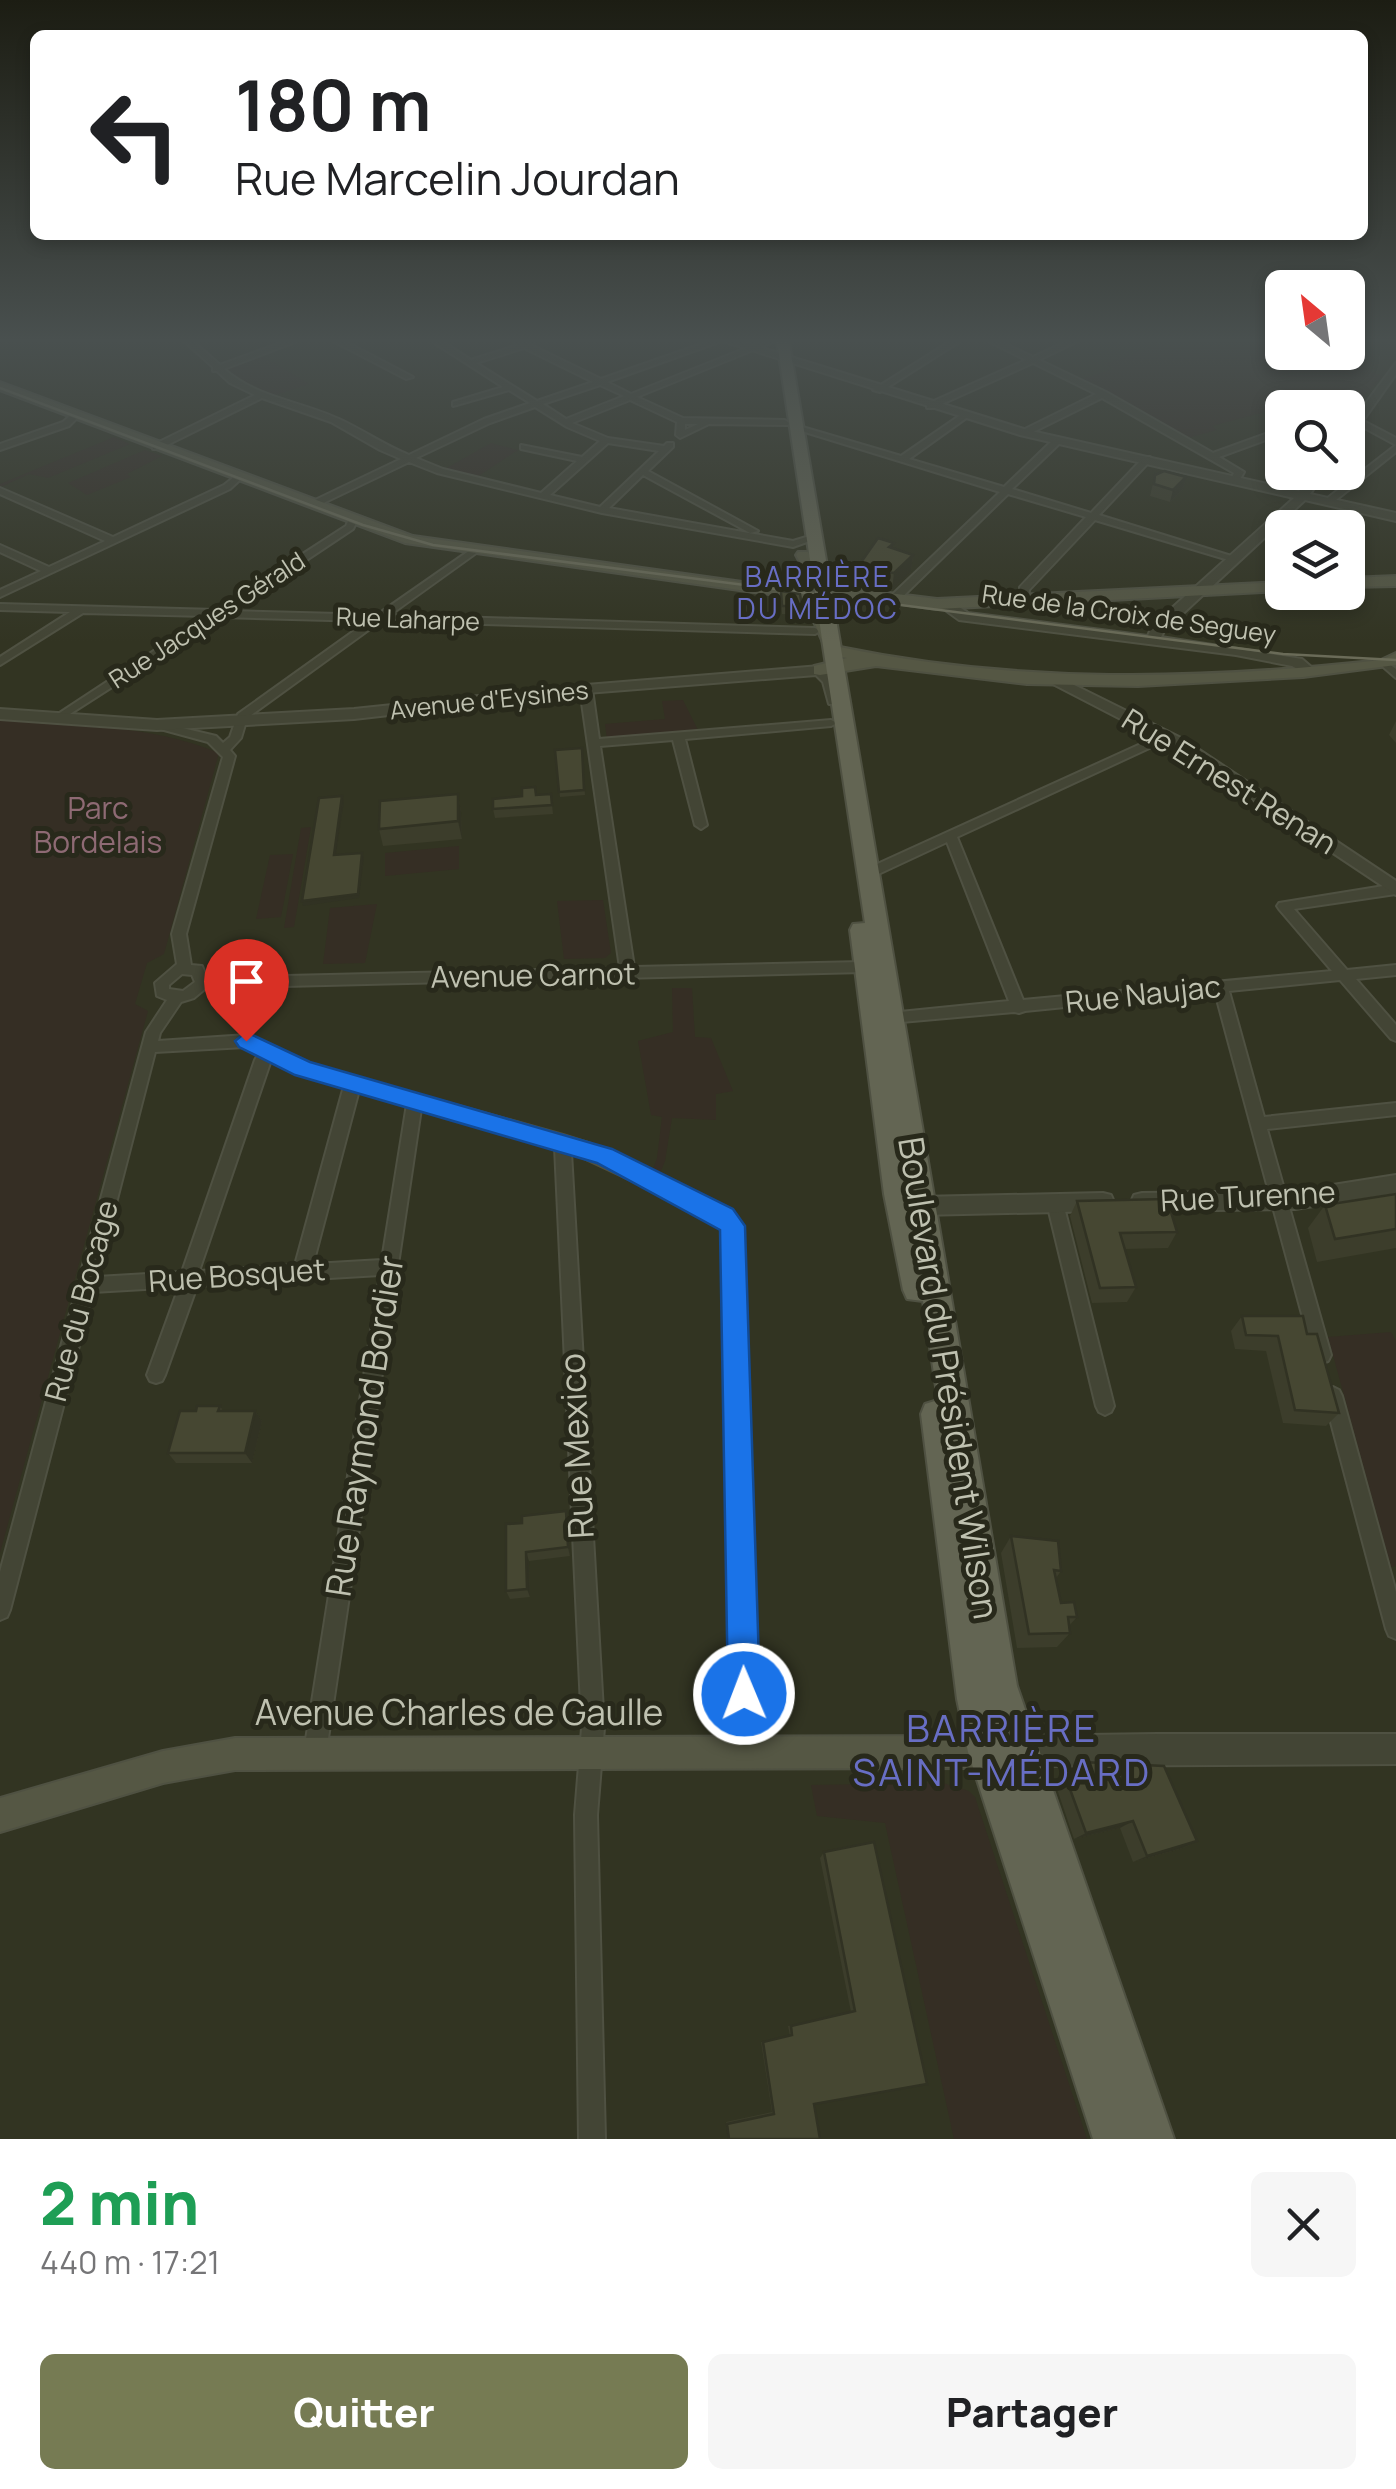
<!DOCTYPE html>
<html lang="fr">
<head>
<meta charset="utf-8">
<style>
  :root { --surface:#fff; --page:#f6f6f6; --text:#202124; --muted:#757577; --accent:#767b53 }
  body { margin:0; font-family:Manrope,sans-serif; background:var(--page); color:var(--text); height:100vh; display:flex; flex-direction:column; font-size:38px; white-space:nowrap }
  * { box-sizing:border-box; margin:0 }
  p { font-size:32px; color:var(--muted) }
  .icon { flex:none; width:55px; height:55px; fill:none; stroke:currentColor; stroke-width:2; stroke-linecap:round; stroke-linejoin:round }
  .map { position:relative; height:2139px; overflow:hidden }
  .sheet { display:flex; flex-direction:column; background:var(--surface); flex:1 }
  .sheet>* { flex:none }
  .guide { position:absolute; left:30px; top:30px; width:1338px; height:210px; border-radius:15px; box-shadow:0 5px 15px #0003; background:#fff; color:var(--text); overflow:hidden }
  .needle { width:65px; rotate:331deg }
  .controls { position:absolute; left:1265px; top:270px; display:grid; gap:20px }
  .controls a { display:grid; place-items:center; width:100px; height:100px; border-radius:15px; background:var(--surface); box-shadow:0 5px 15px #0003; font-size:50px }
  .pin { position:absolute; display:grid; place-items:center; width:85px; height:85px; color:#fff; margin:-102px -42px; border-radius:50% 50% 50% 0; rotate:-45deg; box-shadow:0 0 10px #0007 }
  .pin .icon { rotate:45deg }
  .me { position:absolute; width:110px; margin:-55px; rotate:359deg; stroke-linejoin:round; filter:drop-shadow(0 0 8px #0008) }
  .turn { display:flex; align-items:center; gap:35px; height:210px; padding:0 40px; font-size:45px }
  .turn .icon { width:130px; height:130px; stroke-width:2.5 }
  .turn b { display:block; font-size:70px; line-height:85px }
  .round { display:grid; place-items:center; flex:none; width:105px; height:105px; border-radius:15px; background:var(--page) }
  .overview { display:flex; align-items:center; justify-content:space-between; height:170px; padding:0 40px }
  h1 { font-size:60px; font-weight:800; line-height:75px; color:#1e9e55 }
  .cta { display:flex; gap:20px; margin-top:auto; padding:20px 40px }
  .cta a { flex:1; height:115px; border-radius:15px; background:var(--accent); color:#fff; font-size:40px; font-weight:800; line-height:115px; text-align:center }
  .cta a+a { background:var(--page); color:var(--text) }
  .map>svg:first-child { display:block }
  .green { fill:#352e24 }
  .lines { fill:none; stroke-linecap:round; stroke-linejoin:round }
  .minor-casing { stroke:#4f5142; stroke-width:4 }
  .tertiary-casing { stroke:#4f5142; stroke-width:4 }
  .secondary-casing { stroke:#4f5142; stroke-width:4 }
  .primary-casing { stroke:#4f5142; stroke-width:4 }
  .minor { fill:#434535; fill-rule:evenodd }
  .tertiary { fill:#434535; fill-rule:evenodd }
  .secondary { fill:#555744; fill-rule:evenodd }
  .primary { fill:#636553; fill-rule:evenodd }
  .tram { stroke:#6a6b58; stroke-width:2.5 }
  .wall { fill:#3c3d2b }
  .shaded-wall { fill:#313223 }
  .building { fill:#464732; stroke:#313223; stroke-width:2.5 }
  .route { fill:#1a73e8; stroke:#114b97; stroke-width:2.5 }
  .labels { text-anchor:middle; stroke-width:10; stroke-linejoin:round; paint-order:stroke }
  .far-street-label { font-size:25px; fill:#bfc1b0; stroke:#28291b }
  .far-neighbourhood-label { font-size:28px; letter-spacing:2.5px; fill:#686ec4; stroke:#28291b }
  .street-label { font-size:30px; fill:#bfc1b0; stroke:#28291b }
  .park-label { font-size:30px; fill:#8e6a74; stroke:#28291b }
  .near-street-label { font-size:35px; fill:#bfc1b0; stroke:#28291b }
  .near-neighbourhood-label { font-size:38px; letter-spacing:2.5px; fill:#686ec4; stroke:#28291b }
</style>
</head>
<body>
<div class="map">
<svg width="1396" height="2139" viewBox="0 0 1396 2139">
  <rect width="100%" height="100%" fill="#323422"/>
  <g class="green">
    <path d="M1164 342H1282V352L1330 353 1382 376C1362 403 1340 416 1306 401L1212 426 1217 430 1188 438 1083 379 1113 369 1105 364Z"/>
    <path d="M261 355 309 384 270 397 238 381 224 368Z"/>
    <path d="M114 437 130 444 48 478 29 474 1 487 13 492 10 494 0 489V484Z"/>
    <path d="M491 443 518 450 477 477 445 469Z"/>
    <path d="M145 450 162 456 127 474 131 477 87 495 68 483Z"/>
    <path d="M683 700 699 732 607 740 605 724 665 719 662 701Z"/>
    <path d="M0 720C74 726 150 724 219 753L164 954 147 963 135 1004 148 1011 0 1553Z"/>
    <path d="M311 827 294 927 284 928 301 828Z"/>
    <path d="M459 846V869L385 876V853Z"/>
    <path d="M293 854 281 917 256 919 270 855Z"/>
    <path d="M603 900 611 953 605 958 564 959 557 901Z"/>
    <path d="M377 904 365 963 323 964 330 908Z"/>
    <path d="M672 988H692L695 1037 711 1038 733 1091 716 1094V1120L672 1118 665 1161 658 1178 651 1175 657 1158 662 1117 651 1115 638 1041 673 1032Z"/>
    <path d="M1391 1332 1396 1341V1566L1391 1567 1328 1337Z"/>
    <path d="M943 1783 969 1791 975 1797 1087 2139H954L885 1823 817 1816 811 1785Z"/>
  </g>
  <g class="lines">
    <g class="minor-casing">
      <g id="minor">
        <path d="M185 342H194L220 365 283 342H295L224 369C257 398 300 401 339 419 363 430 384 445 409 455L484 419 530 403 509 390 453 406V402L503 387 433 342H443L471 360 518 345 514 342H534L531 345 601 379 707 342H719L607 382 631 394 761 342H773L637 397 683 418 785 420 789 423 788 425 709 424 680 438 676 435 677 422 630 400 572 423 608 438 664 446 667 443H673V447L648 471 758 531 750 533 643 475 609 508 793 541 813 535 818 538 793 547 602 513 437 473 409 462 317 506H311V502L401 459 380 450 331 422 262 398 159 449H153V445L255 395 230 383 217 371H213V367ZM524 348 593 382 537 401 476 363ZM600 385 624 396 566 419 543 404ZM535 407 567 427 600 441 582 457 521 445V449L577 461 541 493 443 469 416 458 490 423ZM685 424H698L685 430ZM608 443 659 451 600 507 550 495Z"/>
        <path d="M335 342H346L413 377 406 379Z"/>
        <path d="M949 342H959L880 392 873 390Z"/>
        <path d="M990 342H1001L1033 357 1065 342H1076L1039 360 1106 392 1213 453 1282 428V434L1219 457 1244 472 1239 481 1236 482 1231 479 1234 473 1102 398 1027 435H1021V431L1096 394 1033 363 933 408H927V404L1026 360Z"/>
        <path d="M1348 413 1396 438V445L1348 419Z"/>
        <path d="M72 414 79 416 69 426 0 450V444L63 422Z"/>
        <path d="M962 414 969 416 909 459 1004 487 1054 439H1060V443L1012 489 1091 513 1144 457H1150V461L1099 515 1241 559 1232 561 1095 520 1029 590 1028 602H1020V587L1086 517 1008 494 899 600H891V596L1000 492 792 428 799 426 901 456Z"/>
        <path d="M1396 445V452L1331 504H1325V500Z"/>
        <path d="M239 473 244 476 230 489 0 597V590L41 571 0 552V545L49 567 105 541 0 494V488L113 537 224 485Z"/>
        <path d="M352 518 357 521 353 529 230 611 377 615 476 546 481 549 479 551 390 615 815 628 820 631 815 634 381 621 247 718 241 738 230 750 235 756 186 934 191 965 202 966 207 978 620 968 580 689 586 686 592 689 599 739 831 720 837 723 831 726 685 739 707 825 701 829 695 825 673 740 600 746 634 967 862 962 872 958 879 963 877 967 864 972 206 988 194 998 181 1002 160 1033 158 1041 247 1035 308 1064 563 1135 591 1144 730 1211 740 1227 756 1751 753 1759 745 1762 737 1759 734 1751 724 1229 718 1221 571 1152 604 1728 597 1815 605 2139H579L575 1815 582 1728 555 1147 421 1109 326 1752 323 1760 315 1763 307 1760 304 1752 380 1275 197 1286 165 1375 162 1381 156 1383 150 1381 147 1375 179 1287 93 1292 10 1610 7 1617 0 1620V1572L146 1032 167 1000 157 996 155 983 177 964 172 934 223 757 208 742 153 727 151 725 157 722 216 736 223 743 230 737 238 714 368 621 221 617 59 721 53 718 55 716 207 616 83 613 0 665V657L70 612 0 610V604L216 610 346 526 349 519ZM182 974 192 975 195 982 183 991 169 989V985ZM245 1047 259 1053 255 1060 182 1272 97 1277 155 1052ZM271 1060 299 1073 344 1086 295 1265 199 1271ZM359 1090 407 1104 382 1260 313 1264Z"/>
        <path d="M1126 606 1172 617 1173 619 1168 622 1122 611V607Z"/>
        <path d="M1385 661 1396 669V678L1380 664Z"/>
        <path d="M1167 732 1173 736 1171 738 957 837 1023 1000 1332 971 1279 909 1277 906 1279 903 1396 884V894L1294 909 1347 970 1396 965V975L1356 979 1396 1025V1041L1391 1039 1340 980 1229 991 1264 1117 1396 1103V1115L1267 1129 1331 1355 1328 1361 1322 1363 1316 1361 1313 1355 1215 992 1025 1011 1019 1013 1014 1012 890 1023 883 1018 890 1013 1009 1001 947 842 872 877H862L860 874 862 871Z"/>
        <path d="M1055 1196 1061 1198 1063 1203 1114 1406 1111 1412 1105 1415 1099 1412 1096 1406 1047 1203 1049 1198Z"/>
        <path d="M1333 1387 1339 1390 1342 1396 1396 1592V1639L1389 1636 1386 1629 1324 1396 1327 1390Z"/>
      </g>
    </g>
    <g class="tertiary-casing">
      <g id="tertiary">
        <path d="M726 342H743L1027 430 1299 491 1313 472H1325L1310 494 1396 513V521L1305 500 1164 631 1161 637 1302 659 1317 672 1310 676 1292 666 1236 655 959 620 941 607V601H951L968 613 1148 636 1152 626 1294 498 1020 435Z"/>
        <path d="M1396 363V374L1352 436 1348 437V427Z"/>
        <path d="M820 666 837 681 839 704H829L823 682 816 675 574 694 354 719 157 730 0 719V709L157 720 354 709 574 686Z"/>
        <path d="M1058 677 1183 739 1396 881V895L1171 745 1053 684V678Z"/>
        <path d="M1396 1175V1193L1295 1209 1142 1211 1134 1209 1131 1202 1134 1195 1142 1193 1295 1191Z"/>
        <path d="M1103 1193 1111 1195 1114 1202 1111 1209 1103 1211 920 1215 912 1213 909 1206 912 1199 920 1197Z"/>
        <path d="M1157 1734H1396V1764L1013 1766 1003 1761 998 1751 1003 1741 1013 1736Z"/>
      </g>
    </g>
    <g class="secondary-casing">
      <g id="secondary">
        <path d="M0 382 413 536 814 592 840 647C1019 684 1200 680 1381 660L1396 653V665L1303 677 1138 686 1027 684 876 666 820 675 814 674V666L847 658 828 654 804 599 405 543 0 390Z"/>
        <path d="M798 552H808L821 575 840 587 937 599 1282 582V591L937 609 831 594 810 581 796 555Z"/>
        <path d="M1396 576V586L1348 587V578Z"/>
        <path d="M986 1736 998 1740 1002 1752 998 1764 986 1768 235 1770 163 1783 0 1832V1798L163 1751 235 1738Z"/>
      </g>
    </g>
    <g class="primary-casing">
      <path id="primary" d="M777 342H789L1017 1686 1174 2139H1093L968 1752 957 1699 921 1414 925 1404 938 1400 923 1301 907 1299 903 1290 884 1194 850 930 853 924 865 923Z"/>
    </g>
    <use href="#minor" class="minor"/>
    <use href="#tertiary" class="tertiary"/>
    <use href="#secondary" class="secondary"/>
    <use href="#primary" class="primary"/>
    <path class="tram" d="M0 388 363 525 433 545 1283 654 1396 660"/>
  </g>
  <g class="wall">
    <path d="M1155 475 1186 477 1183 489 1170 502 1150 496Z"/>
    <path d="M893 549 913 555 911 572 892 590 855 585 857 568Z"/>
    <path d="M781 591 802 606 801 615 782 614Z"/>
    <path d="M1396 721V743L1389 735Z"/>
    <path d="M582 748 585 795 560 797 555 750Z"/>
    <path d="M458 794 461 812 462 839 383 846 379 829Z"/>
    <path d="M551 794 553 814 495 818 493 809 536 795Z"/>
    <path d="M1396 1194V1248L1317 1262 1308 1228 1325 1205Z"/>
    <path d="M1077 1201 1177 1232 1168 1248 1125 1249 1136 1287 1127 1302 1092 1303 1070 1216Z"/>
    <path d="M1242 1316 1307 1334 1339 1413 1326 1426 1283 1423 1266 1351 1235 1349 1231 1331Z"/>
    <path d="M220 1406 223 1411H255L262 1421 252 1463H176L168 1453 196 1411Z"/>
    <path d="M568 1520 570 1556 529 1561 530 1597 510 1599 506 1591V1524Z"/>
    <path d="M1011 1536 1061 1571 1056 1578 1061 1603 1077 1617 1069 1626 1070 1633 1057 1647 1017 1648 1001 1553Z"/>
    <path d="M1082 1762 1197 1841 1183 1848 1133 1862 1120 1828 1074 1839 1057 1789 1071 1770Z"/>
    <path d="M824 1852 927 2084 814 2104 728 2139 726 2122 772 2112 761 2042 790 2036 788 2026 851 2012 820 1858Z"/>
  </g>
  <g class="shaded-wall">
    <path d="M1186 477 1183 489 1170 502 1173 490Z"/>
    <path d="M913 555 911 572 892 590 894 573Z"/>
    <path d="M458 794 461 812 462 839 458 821Z"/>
    <path d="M342 796 344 801 335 860 334 855Z"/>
    <path d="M362 853 364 858 359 898 303 906 302 901Z"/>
    <path d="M255 1411 262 1421 252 1463 245 1453Z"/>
    <path d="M566 1511 568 1520 570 1556 568 1547Z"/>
    <path d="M526 1552 529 1561 530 1597 527 1589Z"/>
    <path d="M1133 1821 1120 1828 1074 1839 1086 1833Z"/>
    <path d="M1197 1841 1183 1848 1133 1862 1147 1856Z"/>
  </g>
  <g class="building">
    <path d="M1164 471 1186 477 1173 490 1154 484 1155 475Z"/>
    <path d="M878 538 894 543 889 547 913 555 894 573 857 568Z"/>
    <path d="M781 591 800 594 802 606H782Z"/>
    <path d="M582 748 584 790 559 792 555 750Z"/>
    <path d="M535 787 536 795 551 794 552 805 493 809V799L522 796V788Z"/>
    <path d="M458 794V821L379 829 380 801Z"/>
    <path d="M342 796 334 855 362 853 358 894 302 901 319 798Z"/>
    <path d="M1396 1194V1229L1335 1239 1325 1205Z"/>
    <path d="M1167 1199 1177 1232 1120 1233 1136 1287 1100 1288 1077 1201Z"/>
    <path d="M1242 1316H1303L1307 1334H1317L1339 1413 1295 1410 1278 1336 1246 1335Z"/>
    <path d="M197 1406H220L218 1411H255L245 1453H168L180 1411H196Z"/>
    <path d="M566 1511 568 1547 526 1552 527 1589 506 1591V1524L522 1523V1516Z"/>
    <path d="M1011 1536 1058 1541 1061 1571 1054 1570 1061 1603 1074 1602 1077 1617H1068L1070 1633 1029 1634Z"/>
    <path d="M1082 1762 1164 1766 1197 1841 1147 1856 1133 1821 1086 1833 1067 1781Z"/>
    <path d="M874 1842 927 2084 814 2104 820 2139H729L727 2124 774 2114 763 2042 792 2035 791 2026 855 2011 824 1852Z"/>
  </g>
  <linearGradient id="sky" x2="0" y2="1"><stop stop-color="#1c1d13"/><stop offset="0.53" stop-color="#49504f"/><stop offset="1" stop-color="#49504f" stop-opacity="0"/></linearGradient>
  <rect width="1396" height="642" fill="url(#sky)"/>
  <path class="route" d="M246 1032 310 1062 612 1149 733 1209 745 1226 760 1694 755 1705 744 1710 732 1705 728 1694 720 1230 597 1163 295 1075 239 1047 235 1041Z"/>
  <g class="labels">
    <g class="far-street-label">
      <text transform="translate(1129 614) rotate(8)" y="9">Rue de la Croix de Seguey</text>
      <text transform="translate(408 619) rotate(2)" y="9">Rue Laharpe</text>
      <text transform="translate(207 620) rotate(-33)" y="9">Rue Jacques Gérald</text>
      <text transform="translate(489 700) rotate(-6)" y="9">Avenue d'Eysines</text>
    </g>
    <g class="far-neighbourhood-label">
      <text x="818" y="587">BARRIÈRE<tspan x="818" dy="32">DU MÉDOC</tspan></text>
    </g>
    <g class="street-label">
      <text transform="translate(1229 782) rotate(32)" y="10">Rue Ernest Renan</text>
      <text transform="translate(533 976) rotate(-1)" y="10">Avenue Carnot</text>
      <text transform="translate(1143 995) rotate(-6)" y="10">Rue Naujac</text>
      <text transform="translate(1248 1197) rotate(-3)" y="10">Rue Turenne</text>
      <text transform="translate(237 1276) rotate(-4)" y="10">Rue Bosquet</text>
      <text transform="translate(82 1301) rotate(-75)" y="10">Rue du Bocage</text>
    </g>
    <g class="park-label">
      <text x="98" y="819">Parc<tspan x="98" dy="34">Bordelais</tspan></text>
    </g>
    <g class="near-street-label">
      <text transform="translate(948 1378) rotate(81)" y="12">Boulevard du Président Wilson</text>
      <text transform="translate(365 1426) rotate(-81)" y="12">Rue Raymond Bordier</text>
      <text transform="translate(577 1446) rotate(-93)" y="12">Rue Mexico</text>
      <text x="459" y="1725">Avenue Charles de Gaulle</text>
    </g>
    <g class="near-neighbourhood-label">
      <text x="1002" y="1742">BARRIÈRE<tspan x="1002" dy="44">SAINT-MÉDARD</tspan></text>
    </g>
  </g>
</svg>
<div class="controls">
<a><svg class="needle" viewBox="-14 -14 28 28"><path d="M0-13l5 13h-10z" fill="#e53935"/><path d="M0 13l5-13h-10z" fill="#757577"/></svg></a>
<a><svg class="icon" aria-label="search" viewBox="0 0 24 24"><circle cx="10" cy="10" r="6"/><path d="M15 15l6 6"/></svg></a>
<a><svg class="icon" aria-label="layers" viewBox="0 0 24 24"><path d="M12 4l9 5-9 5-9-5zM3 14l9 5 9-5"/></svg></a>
</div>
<div class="pin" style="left:246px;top:1041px;background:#d93025"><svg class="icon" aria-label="arrive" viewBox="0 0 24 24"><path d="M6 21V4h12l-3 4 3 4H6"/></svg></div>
<svg class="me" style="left:744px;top:1694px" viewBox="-20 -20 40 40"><circle r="17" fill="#1a73e8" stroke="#fff" stroke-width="3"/><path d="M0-11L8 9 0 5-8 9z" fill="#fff"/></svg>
<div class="guide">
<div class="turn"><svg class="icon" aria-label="left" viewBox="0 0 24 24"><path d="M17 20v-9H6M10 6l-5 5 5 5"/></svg><div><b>180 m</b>Rue Marcelin Jourdan</div></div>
</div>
</div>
<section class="sheet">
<div class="overview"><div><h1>2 min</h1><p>440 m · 17:21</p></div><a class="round"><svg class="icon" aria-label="close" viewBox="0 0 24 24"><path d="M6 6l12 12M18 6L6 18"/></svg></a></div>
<div class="cta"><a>Quitter</a><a>Partager</a></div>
</section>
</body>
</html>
